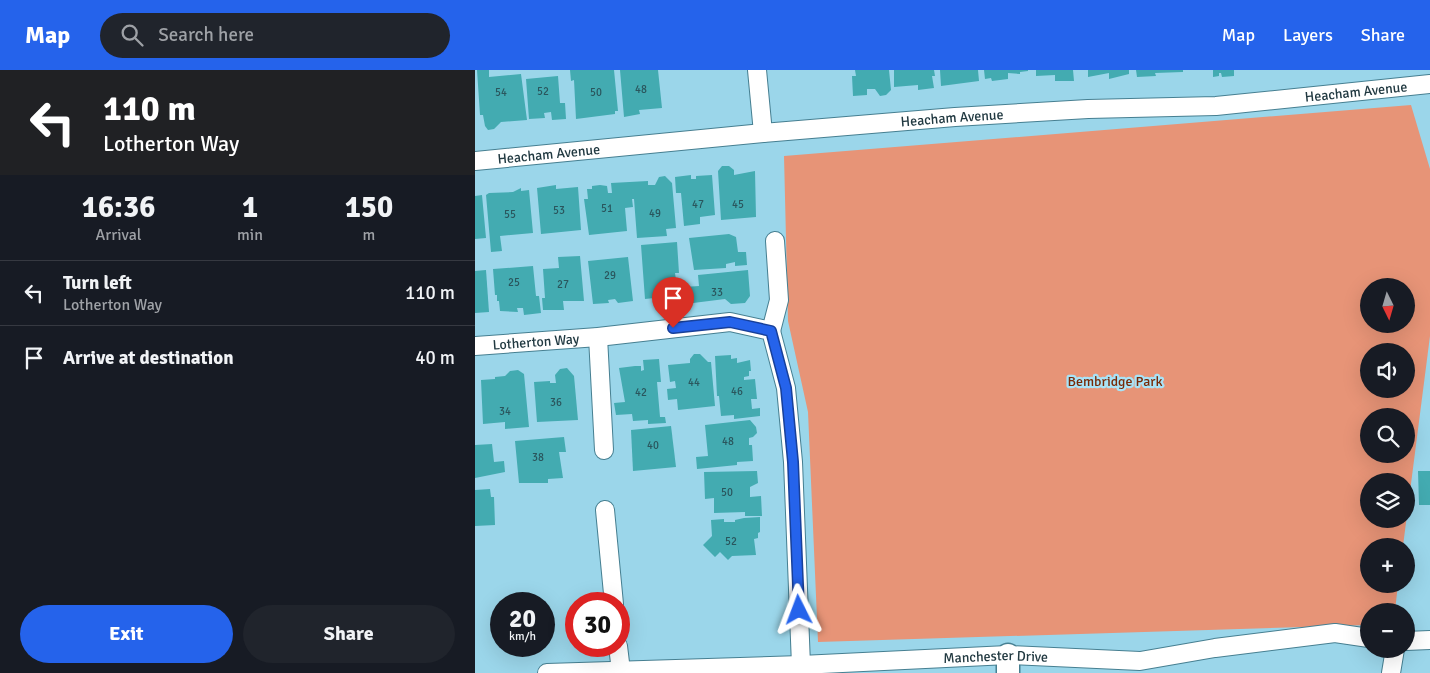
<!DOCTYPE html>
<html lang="en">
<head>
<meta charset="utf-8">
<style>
  :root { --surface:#171b24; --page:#20242c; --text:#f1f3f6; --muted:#9ea1a6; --line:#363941; --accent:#2563eb }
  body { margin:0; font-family:Signika,sans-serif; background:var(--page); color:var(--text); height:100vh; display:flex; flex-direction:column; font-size:19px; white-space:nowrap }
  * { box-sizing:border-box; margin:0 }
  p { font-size:16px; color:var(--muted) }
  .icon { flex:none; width:28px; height:28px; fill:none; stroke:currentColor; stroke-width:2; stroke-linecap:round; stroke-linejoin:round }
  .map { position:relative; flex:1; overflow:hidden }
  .drawer { display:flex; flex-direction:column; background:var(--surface); width:475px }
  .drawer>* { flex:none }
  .banner { background:#202124; color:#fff; overflow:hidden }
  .needle { width:32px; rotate:175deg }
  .controls { position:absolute; left:885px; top:208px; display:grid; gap:10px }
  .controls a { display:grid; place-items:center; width:55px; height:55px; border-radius:50%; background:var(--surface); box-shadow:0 5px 20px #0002; font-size:25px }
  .speed { position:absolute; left:15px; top:522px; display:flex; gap:10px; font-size:25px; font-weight:700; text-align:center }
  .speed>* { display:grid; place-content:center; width:65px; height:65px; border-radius:50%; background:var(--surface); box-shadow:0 5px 20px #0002; line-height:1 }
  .speed small { font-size:12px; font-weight:400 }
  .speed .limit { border:8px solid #d22; background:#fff; color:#111 }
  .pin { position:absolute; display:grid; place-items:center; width:42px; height:42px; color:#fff; margin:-51px -21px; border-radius:50% 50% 50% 0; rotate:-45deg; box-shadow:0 0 5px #0007 }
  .pin .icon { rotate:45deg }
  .me { position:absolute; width:55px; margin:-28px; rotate:357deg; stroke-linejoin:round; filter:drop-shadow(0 0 4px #0008) }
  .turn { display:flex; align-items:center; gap:18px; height:105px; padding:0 20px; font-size:22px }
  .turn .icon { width:65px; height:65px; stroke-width:2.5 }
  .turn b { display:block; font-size:35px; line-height:42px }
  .eta { display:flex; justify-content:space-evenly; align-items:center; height:85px; text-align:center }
  .eta b { font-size:30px; font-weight:700; line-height:35px }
  .cta { display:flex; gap:10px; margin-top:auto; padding:10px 20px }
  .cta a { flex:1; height:58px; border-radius:30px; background:var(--accent); color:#fff; font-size:20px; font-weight:700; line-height:58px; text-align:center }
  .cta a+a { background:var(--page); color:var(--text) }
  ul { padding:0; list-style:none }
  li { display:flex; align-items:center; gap:15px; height:65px; padding:0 20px; border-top:1px solid var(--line) }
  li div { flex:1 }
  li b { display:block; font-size:19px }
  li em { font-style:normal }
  header { display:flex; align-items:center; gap:30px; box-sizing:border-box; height:70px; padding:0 25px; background:var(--accent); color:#fff }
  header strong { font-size:24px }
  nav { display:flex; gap:28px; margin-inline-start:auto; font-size:18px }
  .search { width:350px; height:45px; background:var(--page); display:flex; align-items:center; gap:12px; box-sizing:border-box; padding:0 18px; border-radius:28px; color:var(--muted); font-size:19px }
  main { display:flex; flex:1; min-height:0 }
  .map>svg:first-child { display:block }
  .green { fill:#e79477; fill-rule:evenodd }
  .building { fill:#43abb1 }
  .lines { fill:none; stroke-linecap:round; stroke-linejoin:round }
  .minor-casing { stroke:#467f91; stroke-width:20 }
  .tertiary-casing { stroke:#467f91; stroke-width:25 }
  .minor { stroke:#fff; stroke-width:18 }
  .tertiary { stroke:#fff; stroke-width:22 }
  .route-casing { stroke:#184099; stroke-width:12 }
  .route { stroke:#2563eb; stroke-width:9 }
  .labels { text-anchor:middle; stroke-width:4.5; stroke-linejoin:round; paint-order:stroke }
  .number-label { font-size:11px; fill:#2a565d }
  .street-label { font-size:14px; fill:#213941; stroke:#a8e3f7 }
  .park-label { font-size:14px; fill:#782905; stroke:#a8e3f7 }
</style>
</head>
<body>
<header>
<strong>Map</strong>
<div class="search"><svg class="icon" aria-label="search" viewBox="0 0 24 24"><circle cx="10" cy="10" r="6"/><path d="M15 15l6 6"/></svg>Search here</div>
<nav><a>Map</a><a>Layers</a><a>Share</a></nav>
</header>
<main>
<section class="drawer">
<div class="banner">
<div class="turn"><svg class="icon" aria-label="left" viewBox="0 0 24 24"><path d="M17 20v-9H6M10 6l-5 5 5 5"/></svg><div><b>110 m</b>Lotherton Way</div></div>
</div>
<div class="eta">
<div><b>16:36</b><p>Arrival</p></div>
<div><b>1</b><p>min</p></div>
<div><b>150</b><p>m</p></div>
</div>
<ul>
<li><svg class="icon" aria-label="left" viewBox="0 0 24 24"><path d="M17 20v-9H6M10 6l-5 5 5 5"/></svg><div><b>Turn left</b><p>Lotherton Way</p></div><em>110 m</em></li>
<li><svg class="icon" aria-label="arrive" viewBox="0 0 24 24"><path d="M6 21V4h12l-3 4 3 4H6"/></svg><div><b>Arrive at destination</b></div><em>40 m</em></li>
</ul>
<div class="cta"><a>Exit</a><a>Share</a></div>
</section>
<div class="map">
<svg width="955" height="603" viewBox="0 0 955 603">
  <rect width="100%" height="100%" fill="#9bd6ea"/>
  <path class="green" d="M936 35 955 99V266L928 476H894V514H923L920 541H894V555L343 572 333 342 313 251 309 86ZM894 216H931V254H894ZM894 281H931V319H894ZM894 346H931V384H894ZM894 411H931V449H894Z"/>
  <g class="building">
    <path d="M2 0H14V7L46 4 52 50 26 52 19 59 13 60 10 56 8 45H5Z"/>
    <path d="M95 0H139L143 41H140V44L101 49 99 10 96 11Z"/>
    <path d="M145 0H183L187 38 164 40 165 44 149 47Z"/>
    <path d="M380 0H414L416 20 411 25 405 26 400 19H392V25L378 26 377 6H381Z"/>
    <path d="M419 0H459L460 6H457L459 18 443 20V15L419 17Z"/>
    <path d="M465 0H503L504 11 466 16Z"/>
    <path d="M509 0H553V1L545 2V4L533 3V9L517 11 516 8 510 9Z"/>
    <path d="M561 0H598L599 11H580V5L561 6Z"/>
    <path d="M613 0H654V4L634 9V3L613 7Z"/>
    <path d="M661 0H708V2L680 3 681 6 662 7Z"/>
    <path d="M738 0H759V6L747 7 746 3H744V6L738 7Z"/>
    <path d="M83 6 85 33H90L91 49 77 50 76 42 69 43 70 48 54 49 51 9Z"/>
    <path d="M247 96H254L259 100V105L280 101 281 147 246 150 243 101Z"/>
    <path d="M216 105V109H221V106L237 105 240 145 225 147V154L209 156 206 123H201L200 107Z"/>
    <path d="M190 106 197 113 201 158 191 159 192 166 162 168 159 129H157L158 137 150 138 152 161 114 165 109 129H113L112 119H117V116L125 115 132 116 133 123H137L136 113 173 111V115H180L184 107Z"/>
    <path d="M81 115V119L103 117 106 160 66 164 62 118Z"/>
    <path d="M46 118V121L54 120 58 163 25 166 27 181 16 182 11 125 14 123 38 122Z"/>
    <path d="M7 125 11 168 0 169V126Z"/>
    <path d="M254 164 261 167 263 182H271L272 195 260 196V192L251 194V198L219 200 214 168Z"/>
    <path d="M202 172 204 203H200L201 210 205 209 206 233 190 235 189 227 170 229 166 175Z"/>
    <path d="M105 186 109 231H88L89 240H68L67 228H70L68 199 84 198 83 187Z"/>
    <path d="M153 187 158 231 143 233 140 229 133 230 134 233 118 234 113 191Z"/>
    <path d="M58 196 61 226H64L66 243 49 245 48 238H42L43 242 25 241 24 231H22V225H20L18 199Z"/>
    <path d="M11 200 14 242 0 243V201Z"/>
    <path d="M273 200 275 226 270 233 256 234 250 229 210 234 209 217 224 216 223 205Z"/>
    <path d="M219 284H225L233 292H236L240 336 203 340 202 329 193 330 192 319 201 318 200 311 195 312 193 295 215 293V289Z"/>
    <path d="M256 285V289L262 288V293L275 290 276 301H274V306L269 307V310L280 309 282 329H276L277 339 285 338V346L259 349V345L246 346 244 326H242L240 286Z"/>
    <path d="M184 289 186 312H182L185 347H190L191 353 173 354V350L158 351 157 344 141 345 139 333 150 332 144 298 160 296H166V301L169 300 168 290Z"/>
    <path d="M92 298 99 306 103 350 62 352 59 312 75 311V313H81L80 305 85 299Z"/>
    <path d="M43 300 49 304 54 357 30 359V352L8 354 6 310 20 309V307L30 306 35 301Z"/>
    <path d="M275 350 281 357 282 363 278 367 274 368V375H277L278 391 262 392V395L222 399 221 387 233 386 230 355Z"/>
    <path d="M196 356 201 397 158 401 156 360Z"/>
    <path d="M89 367 91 382H84L88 408 73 409V413H44L40 371Z"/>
    <path d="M17 374 19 392 29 391 30 402 0 408V375Z"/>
    <path d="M282 401 283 413 275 417V427L286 426 287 446H270V442L239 443V428L230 429 229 402Z"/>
    <path d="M943 401H955V435H944Z"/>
    <path d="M15 419 16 427H19L20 455 0 456V420Z"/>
    <path d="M285 447V462L283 463V468L279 469 281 485 257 486 253 490 245 482 240 487 228 475 237 466 236 450 249 449V452H260V450L269 448Z"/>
  </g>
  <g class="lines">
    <g class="minor-casing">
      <g id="minor">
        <path d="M282 0 288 63"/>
        <path id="s1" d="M0 91 288 63 480 47 613 39 741 36 955 14"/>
        <path d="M296 261 304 230 300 171"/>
        <path d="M123 267 129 380"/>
        <path id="s2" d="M0 276 123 267 255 252 296 261 311 318 318 392 326 595"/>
        <path d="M130 440 139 534"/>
        <path d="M931 571 955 570"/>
        <path d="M143 576 146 601"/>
        <path id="s3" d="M72 603 326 595 533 585 665 591 740 578 860 563 894 568"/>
        <path d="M916 603 920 579"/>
      </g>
    </g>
    <g class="tertiary-casing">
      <path id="tertiary" d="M533 585V603"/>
    </g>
    <use href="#minor" class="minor"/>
    <use href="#tertiary" class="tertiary"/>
  </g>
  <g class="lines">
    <g class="route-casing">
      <path id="route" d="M198 258 255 252 296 261 311 318 318 392 324 540"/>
    </g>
    <use href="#route" class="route"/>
  </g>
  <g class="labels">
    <g class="number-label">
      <text x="166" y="23">48</text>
      <text x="68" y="25">52</text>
      <text x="26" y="26">54</text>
      <text x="121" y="26">50</text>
      <text x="223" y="138">47</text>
      <text x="263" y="138">45</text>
      <text x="132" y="142">51</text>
      <text x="84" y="144">53</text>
      <text x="180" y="147">49</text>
      <text x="35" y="148">55</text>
      <text x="135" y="209">29</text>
      <text x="39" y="216">25</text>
      <text x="88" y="218">27</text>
      <text x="242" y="226">33</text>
      <text x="219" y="316">44</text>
      <text x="262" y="325">46</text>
      <text x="166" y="326">42</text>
      <text x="81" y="336">36</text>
      <text x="30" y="345">34</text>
      <text x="253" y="375">48</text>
      <text x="178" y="379">40</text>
      <text x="63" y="391">38</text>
      <text x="252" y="426">50</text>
      <text x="256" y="475">52</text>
    </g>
    <g class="street-label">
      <text dy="5" stroke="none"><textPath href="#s1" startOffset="884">Heacham Avenue</textPath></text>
      <text dy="5" stroke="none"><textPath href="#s1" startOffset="479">Heacham Avenue</textPath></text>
      <text dy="5" stroke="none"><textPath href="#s1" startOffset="74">Heacham Avenue</textPath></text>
      <text dy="5" stroke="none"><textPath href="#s2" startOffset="61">Lotherton Way</textPath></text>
      <text dy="5" stroke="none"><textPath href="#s3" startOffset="449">Manchester Drive</textPath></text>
    </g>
    <g class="park-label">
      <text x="640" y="316">Bembridge Park</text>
    </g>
  </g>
</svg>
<div class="controls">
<a><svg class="needle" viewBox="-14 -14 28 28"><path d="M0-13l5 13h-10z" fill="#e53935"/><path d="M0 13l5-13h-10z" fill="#9ea1a6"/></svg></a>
<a><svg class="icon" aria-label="sound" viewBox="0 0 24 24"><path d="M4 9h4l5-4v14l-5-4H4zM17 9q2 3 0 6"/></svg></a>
<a><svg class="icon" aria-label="search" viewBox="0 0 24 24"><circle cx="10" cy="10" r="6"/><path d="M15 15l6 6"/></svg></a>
<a><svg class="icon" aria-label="layers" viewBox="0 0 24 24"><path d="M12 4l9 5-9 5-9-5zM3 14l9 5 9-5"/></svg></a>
<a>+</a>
<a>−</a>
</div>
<div class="speed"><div>20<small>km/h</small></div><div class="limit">30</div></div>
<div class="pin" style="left:198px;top:258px;background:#d93025"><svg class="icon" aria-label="arrive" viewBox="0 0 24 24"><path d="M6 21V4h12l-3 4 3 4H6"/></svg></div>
<svg class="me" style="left:324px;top:540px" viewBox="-20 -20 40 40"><path d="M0-17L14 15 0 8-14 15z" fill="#2563eb" stroke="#fff" stroke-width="4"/></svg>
</div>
</main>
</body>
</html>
